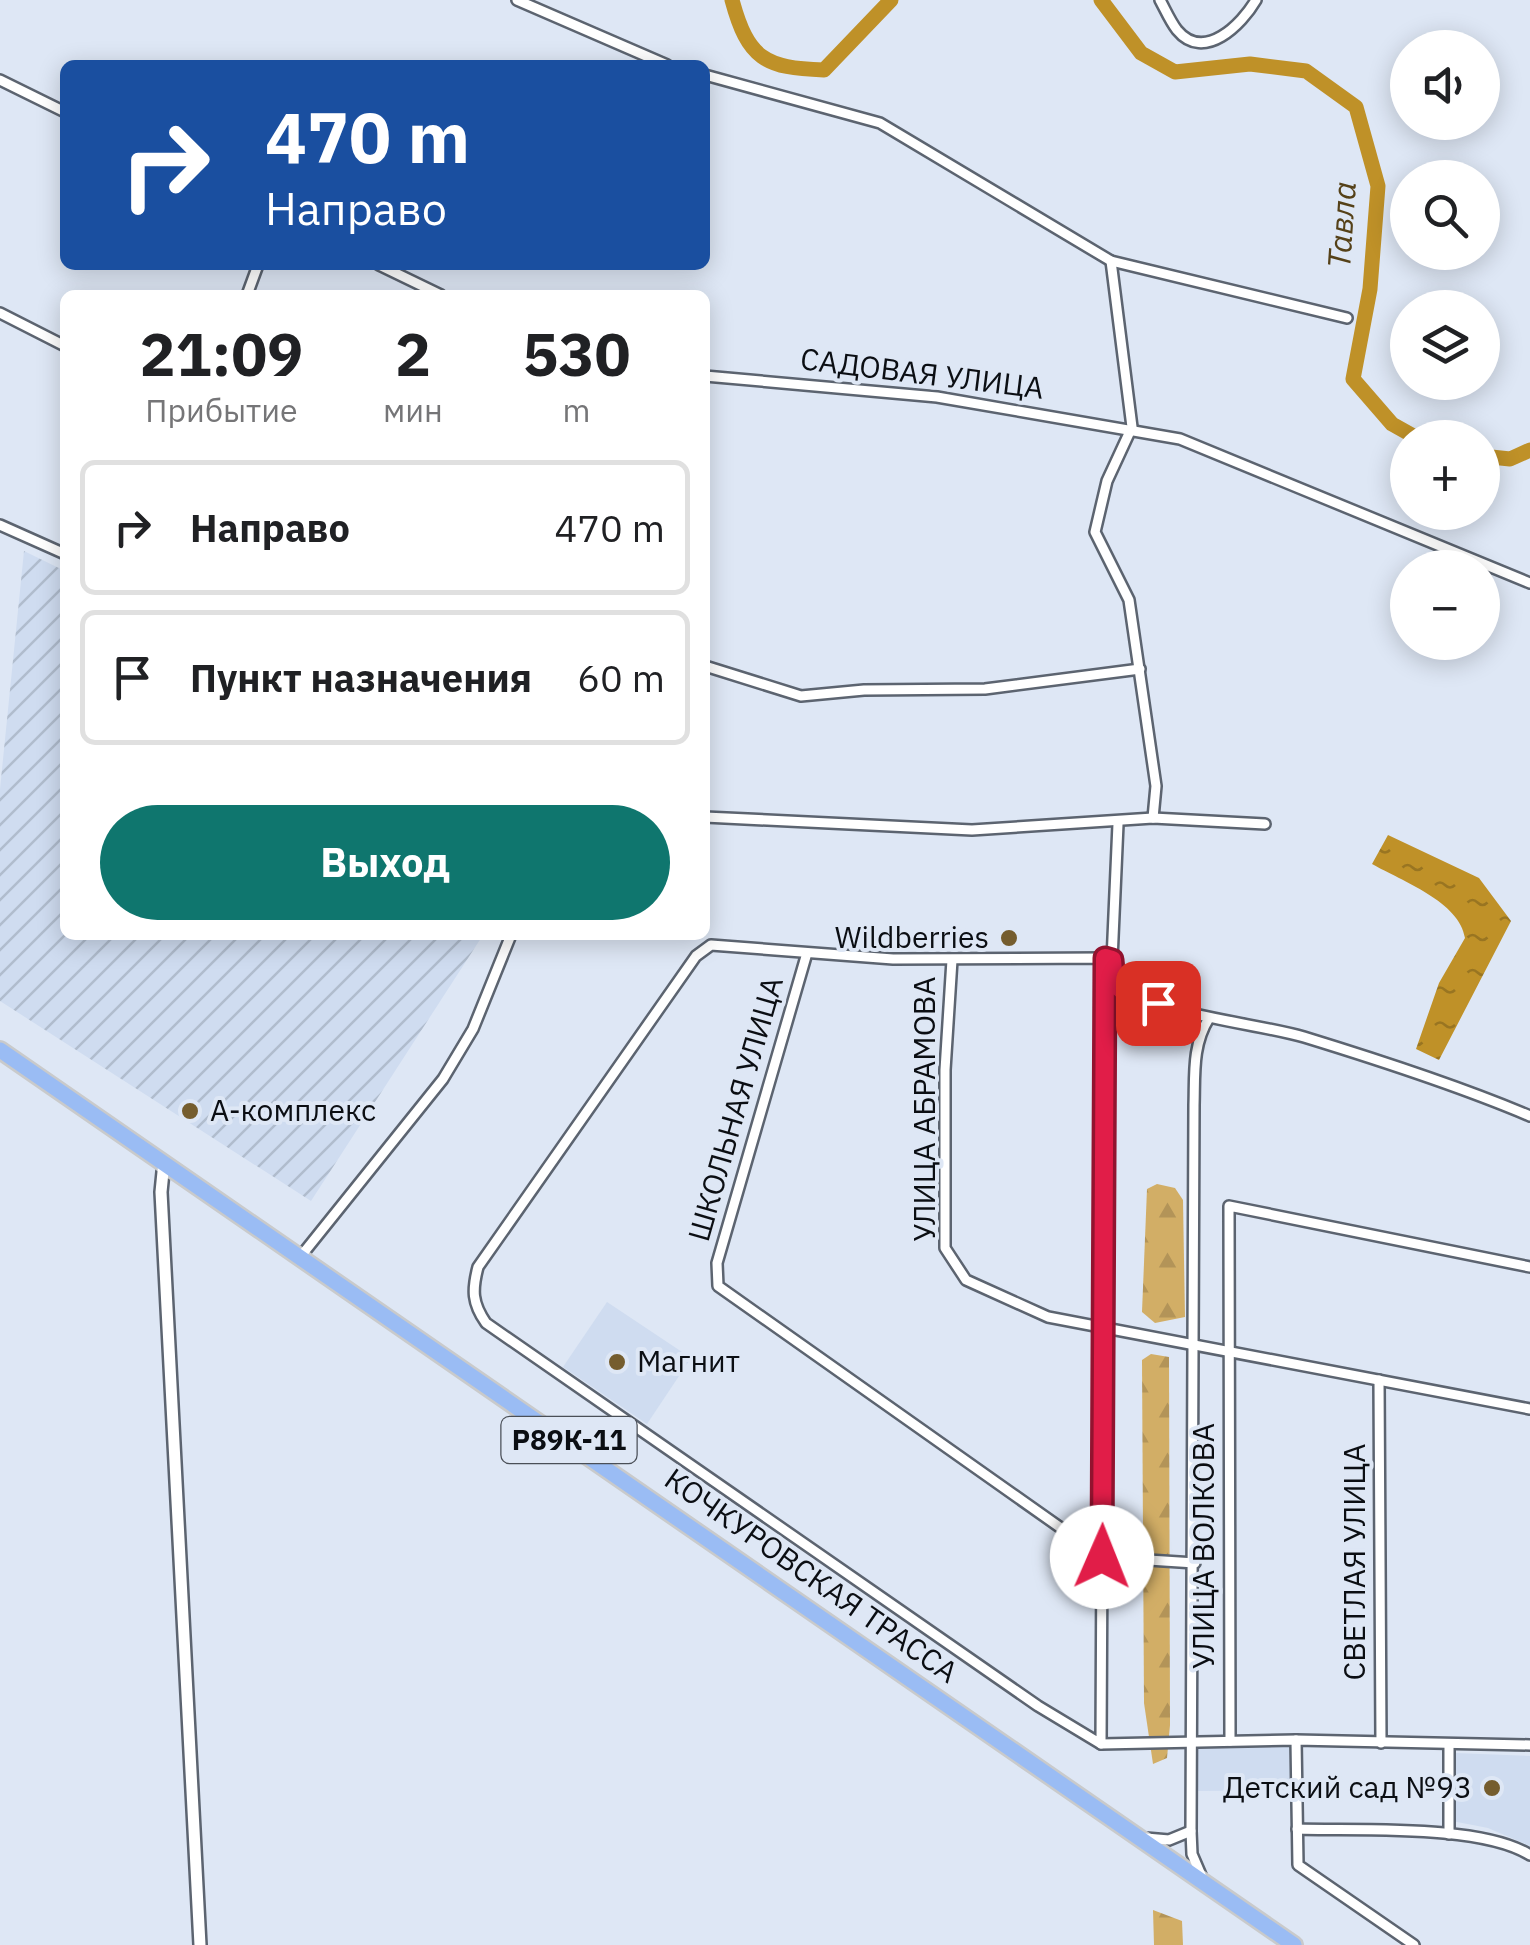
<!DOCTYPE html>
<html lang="ru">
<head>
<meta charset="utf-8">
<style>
  :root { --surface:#fff; --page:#f2f2f2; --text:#202124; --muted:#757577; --line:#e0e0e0; --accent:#0f766e }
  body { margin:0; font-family:"IBM Plex Sans",sans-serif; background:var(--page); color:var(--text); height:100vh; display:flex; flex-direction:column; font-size:38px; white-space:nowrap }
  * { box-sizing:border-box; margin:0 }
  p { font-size:32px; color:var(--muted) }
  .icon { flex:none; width:55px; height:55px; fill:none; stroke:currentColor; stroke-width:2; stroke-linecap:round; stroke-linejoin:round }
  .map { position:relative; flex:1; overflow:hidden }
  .panel { position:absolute; left:60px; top:290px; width:650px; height:650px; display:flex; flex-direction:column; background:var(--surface); border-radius:15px; box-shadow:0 5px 25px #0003 }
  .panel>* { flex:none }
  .banner { position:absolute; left:60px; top:60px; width:650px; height:210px; border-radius:15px; box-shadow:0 5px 25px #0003; background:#1a4fa0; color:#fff; overflow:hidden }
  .fabs { position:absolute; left:1390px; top:30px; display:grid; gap:20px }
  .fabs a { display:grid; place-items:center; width:110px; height:110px; border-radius:50%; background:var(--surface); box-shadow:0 5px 25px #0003; font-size:50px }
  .pin { position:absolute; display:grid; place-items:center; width:85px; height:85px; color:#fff; margin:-42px; border-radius:20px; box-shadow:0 5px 15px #0006 }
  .me { position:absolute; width:110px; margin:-55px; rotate:1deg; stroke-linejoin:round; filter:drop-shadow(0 0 8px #0008) }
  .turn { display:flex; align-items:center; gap:35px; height:210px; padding:0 40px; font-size:45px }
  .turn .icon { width:130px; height:130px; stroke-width:2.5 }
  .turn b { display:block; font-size:70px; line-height:85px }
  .eta { display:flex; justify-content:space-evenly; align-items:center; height:170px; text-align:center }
  .eta b { font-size:60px; font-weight:700; line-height:70px }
  .button { display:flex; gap:20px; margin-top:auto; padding:20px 40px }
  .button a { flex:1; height:115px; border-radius:60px; background:var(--accent); color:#fff; font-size:40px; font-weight:700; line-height:115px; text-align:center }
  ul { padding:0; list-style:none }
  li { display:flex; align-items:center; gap:30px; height:135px; margin:0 20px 15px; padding:0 20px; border:5px solid var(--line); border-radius:15px }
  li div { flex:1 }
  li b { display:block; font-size:38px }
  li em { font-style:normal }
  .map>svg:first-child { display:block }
  .built { fill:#cfdcf0 }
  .industrial { fill:url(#industrial-furrows) }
  .forest { fill:url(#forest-firs) }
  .water { fill:url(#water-ripples) }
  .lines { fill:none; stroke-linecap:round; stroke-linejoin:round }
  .river { stroke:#bf9128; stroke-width:15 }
  .minor-casing { stroke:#5c6470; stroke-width:14 }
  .tertiary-casing { stroke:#5c6470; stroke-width:16 }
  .primary-casing { stroke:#c9cacb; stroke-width:20 }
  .minor { stroke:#fff; stroke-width:9 }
  .tertiary { stroke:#fff; stroke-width:11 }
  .primary { stroke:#9abcf4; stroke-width:15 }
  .route-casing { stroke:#92132f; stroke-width:25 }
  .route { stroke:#e11d48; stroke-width:18 }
  .poi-dot { fill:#755d2e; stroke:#dee7f5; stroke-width:4 }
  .labels { text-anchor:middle; stroke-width:8; stroke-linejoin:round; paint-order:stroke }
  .shield { fill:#dee7f5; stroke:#4a4f57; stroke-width:2.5 }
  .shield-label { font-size:28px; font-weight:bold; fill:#0b0e13 }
  .street-label { font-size:30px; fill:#0b0e13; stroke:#dee7f5 }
  .poi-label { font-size:30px; fill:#0b0e13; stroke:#dee7f5; text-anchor:end }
  .water-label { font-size:32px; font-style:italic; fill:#554118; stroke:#dee7f5 }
</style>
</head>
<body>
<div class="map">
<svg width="1530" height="1945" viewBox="0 0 1530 1945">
  <defs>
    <pattern id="industrial-furrows" width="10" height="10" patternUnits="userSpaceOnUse" patternTransform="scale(2.5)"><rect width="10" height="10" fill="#cfdcf0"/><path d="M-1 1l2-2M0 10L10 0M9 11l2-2" fill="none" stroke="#b0bccd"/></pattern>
    <pattern id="forest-firs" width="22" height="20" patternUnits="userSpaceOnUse" patternTransform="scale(2.5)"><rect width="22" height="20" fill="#d2ae66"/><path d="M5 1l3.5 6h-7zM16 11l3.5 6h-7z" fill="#b39458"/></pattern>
    <pattern id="water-ripples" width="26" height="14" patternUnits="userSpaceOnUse" patternTransform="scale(2.5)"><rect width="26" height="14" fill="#bf9128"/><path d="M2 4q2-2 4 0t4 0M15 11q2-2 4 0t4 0" fill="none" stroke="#997521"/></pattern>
  </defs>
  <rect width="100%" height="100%" fill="#dee7f5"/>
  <g class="built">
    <path d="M607 1302 691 1358 647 1424 563 1367Z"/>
    <path d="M1195 1746H1290V1790L1197 1791Z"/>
    <path d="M1455 1753 1530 1756V1846L1488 1828 1452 1821Z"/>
  </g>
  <path class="industrial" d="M24 551 65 571V935H483L311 1201 0 1001V789Z"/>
  <g class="forest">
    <path d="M1157 1184 1175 1188 1183 1200 1185 1317 1155 1323 1142 1312 1147 1189Z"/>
    <path d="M1151 1354 1169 1357 1170 1725 1167 1758 1153 1764 1144 1703 1142 1360Z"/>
    <path d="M1153 1910 1182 1921 1183 1945H1154Z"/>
  </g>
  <path class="water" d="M1388 835 1479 878 1511 921 1439 1060 1416 1049 1439 983 1465 938C1460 902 1402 881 1372 864Z"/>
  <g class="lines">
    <g class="river">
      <path d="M732 0C748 59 765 68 824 70L891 0"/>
      <path d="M1101 0 1141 53 1175 72 1250 64 1306 71 1356 107 1378 186 1370 289 1353 379 1392 424 1417 438"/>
      <path d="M1482 456 1510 459 1530 450"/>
    </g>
    <g class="minor-casing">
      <g id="minor">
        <path d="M517 0 667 65"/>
        <path d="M1160 0C1165 9 1170 21 1177 30 1204 63 1242 24 1256 0"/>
        <path d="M705 75 880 123 1111 261 1347 318"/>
        <path d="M0 80 65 112"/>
        <path d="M1111 261 1132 427 1107 481 1095 532 1129 600 1156 786 1153 818"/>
        <path d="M379 265 441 295"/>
        <path d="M247 295 258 265"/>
        <path d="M0 313 65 346"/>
        <path d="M705 376 937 397 1180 439 1530 583"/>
        <path d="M0 525 65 554"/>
        <path d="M705 666 801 696 864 690 985 689 1140 669"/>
        <path d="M705 817 972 830 1153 818 1265 824"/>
        <path d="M711 945 893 959 1105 958 1101 1744 1038 1706 486 1323C472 1303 472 1290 478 1267L696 956Z"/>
        <path d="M807 953 717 1263 718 1286 1102 1557"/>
        <path d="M1105 958 1112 960 1114 982C1146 1013 1256 1023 1304 1037 1379 1060 1457 1085 1530 1116"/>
        <path d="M952 960 945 1070V1248L966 1280 1048 1317 1530 1409"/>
        <path d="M1112 960 1118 824"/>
        <path d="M301 1256 443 1079 473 1029 511 935"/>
        <path d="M1379 1380 1381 1743"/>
        <path d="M1102 1557 1195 1563"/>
        <path d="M1296 1740 1298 1865 1414 1945"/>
        <path d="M1230 1741 1229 1206 1530 1267"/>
        <path d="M1101 1744 1296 1740 1530 1745"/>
        <path d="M1449 1745V1834"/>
        <path d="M1297 1829C1358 1831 1481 1824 1530 1855"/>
        <path d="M1146 1838 1169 1840 1191 1831"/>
        <path d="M1201 1875 1192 1854 1191 1831 1194 1105C1195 1075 1192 1045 1209 1018"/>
      </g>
    </g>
    <g class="tertiary-casing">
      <path id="tertiary" d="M164 1162 161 1192 200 1945"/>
    </g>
    <g class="primary-casing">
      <path id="primary" d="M0 1050 1294 1945"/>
    </g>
    <use href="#minor" class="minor"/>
    <use href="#tertiary" class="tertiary"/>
    <use href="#primary" class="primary"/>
  </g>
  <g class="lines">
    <g class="route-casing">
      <path id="route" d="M1102 1557 1105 958 1112 960 1114 982 1128 996 1158 1003"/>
    </g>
    <use href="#route" class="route"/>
  </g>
  <g class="poi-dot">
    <circle cx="1009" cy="938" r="10"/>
    <circle cx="190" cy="1111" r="10"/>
    <circle cx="617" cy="1362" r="10"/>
    <circle cx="1492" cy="1788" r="10"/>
  </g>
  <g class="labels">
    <rect class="shield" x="501.5" y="1417" width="135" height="46" rx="8"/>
    <g class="shield-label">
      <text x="569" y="1450">Р89К-11</text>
    </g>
    <g class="street-label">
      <text transform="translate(922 374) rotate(7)" y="10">САДОВАЯ УЛИЦА</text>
      <text transform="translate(736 1109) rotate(-74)" y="10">ШКОЛЬНАЯ УЛИЦА</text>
      <text transform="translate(925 1109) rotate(-90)" y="10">УЛИЦА АБРАМОВА</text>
      <text transform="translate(1204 1546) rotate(-90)" y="10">УЛИЦА ВОЛКОВА</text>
      <text transform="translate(1355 1562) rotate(-90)" y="10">СВЕТЛАЯ УЛИЦА</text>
      <text transform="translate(811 1576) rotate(35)" y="10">КОЧКУРОВСКАЯ ТРАССА</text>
    </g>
    <g class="poi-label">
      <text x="989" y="948">Wildberries</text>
      <text x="210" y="1121" text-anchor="start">А-комплекс</text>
      <text x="637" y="1372" text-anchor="start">Магнит</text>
      <text x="1472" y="1798">Детский сад №93</text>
    </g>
    <g class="water-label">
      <text transform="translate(1342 225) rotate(-86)" y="11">Тавла</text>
    </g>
  </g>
</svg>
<div class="fabs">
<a><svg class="icon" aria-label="sound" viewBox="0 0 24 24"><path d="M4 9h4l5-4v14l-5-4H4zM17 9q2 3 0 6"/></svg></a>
<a><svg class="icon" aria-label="search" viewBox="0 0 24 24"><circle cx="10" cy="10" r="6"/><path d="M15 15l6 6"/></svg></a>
<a><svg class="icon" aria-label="layers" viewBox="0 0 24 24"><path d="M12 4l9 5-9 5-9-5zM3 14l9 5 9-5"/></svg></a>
<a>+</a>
<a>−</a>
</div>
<div class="pin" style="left:1158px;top:1003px;background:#d93025"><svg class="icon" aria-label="arrive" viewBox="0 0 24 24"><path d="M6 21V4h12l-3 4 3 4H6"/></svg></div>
<svg class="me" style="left:1102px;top:1557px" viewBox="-20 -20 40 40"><circle r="19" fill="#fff"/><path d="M0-13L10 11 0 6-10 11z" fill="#e11d48"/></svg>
<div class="banner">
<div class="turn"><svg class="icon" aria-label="right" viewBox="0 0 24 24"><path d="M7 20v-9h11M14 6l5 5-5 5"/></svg><div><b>470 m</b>Направо</div></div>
</div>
<section class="panel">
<div class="eta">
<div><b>21:09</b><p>Прибытие</p></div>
<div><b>2</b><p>мин</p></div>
<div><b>530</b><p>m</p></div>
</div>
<ul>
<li><svg class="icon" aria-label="right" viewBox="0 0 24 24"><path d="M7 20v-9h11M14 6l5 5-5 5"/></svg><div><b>Направо</b></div><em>470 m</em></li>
<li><svg class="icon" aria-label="arrive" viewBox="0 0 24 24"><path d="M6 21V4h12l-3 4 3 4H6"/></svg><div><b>Пункт назначения</b></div><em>60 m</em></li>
</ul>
<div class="button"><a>Выход</a></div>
</section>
</div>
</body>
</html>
